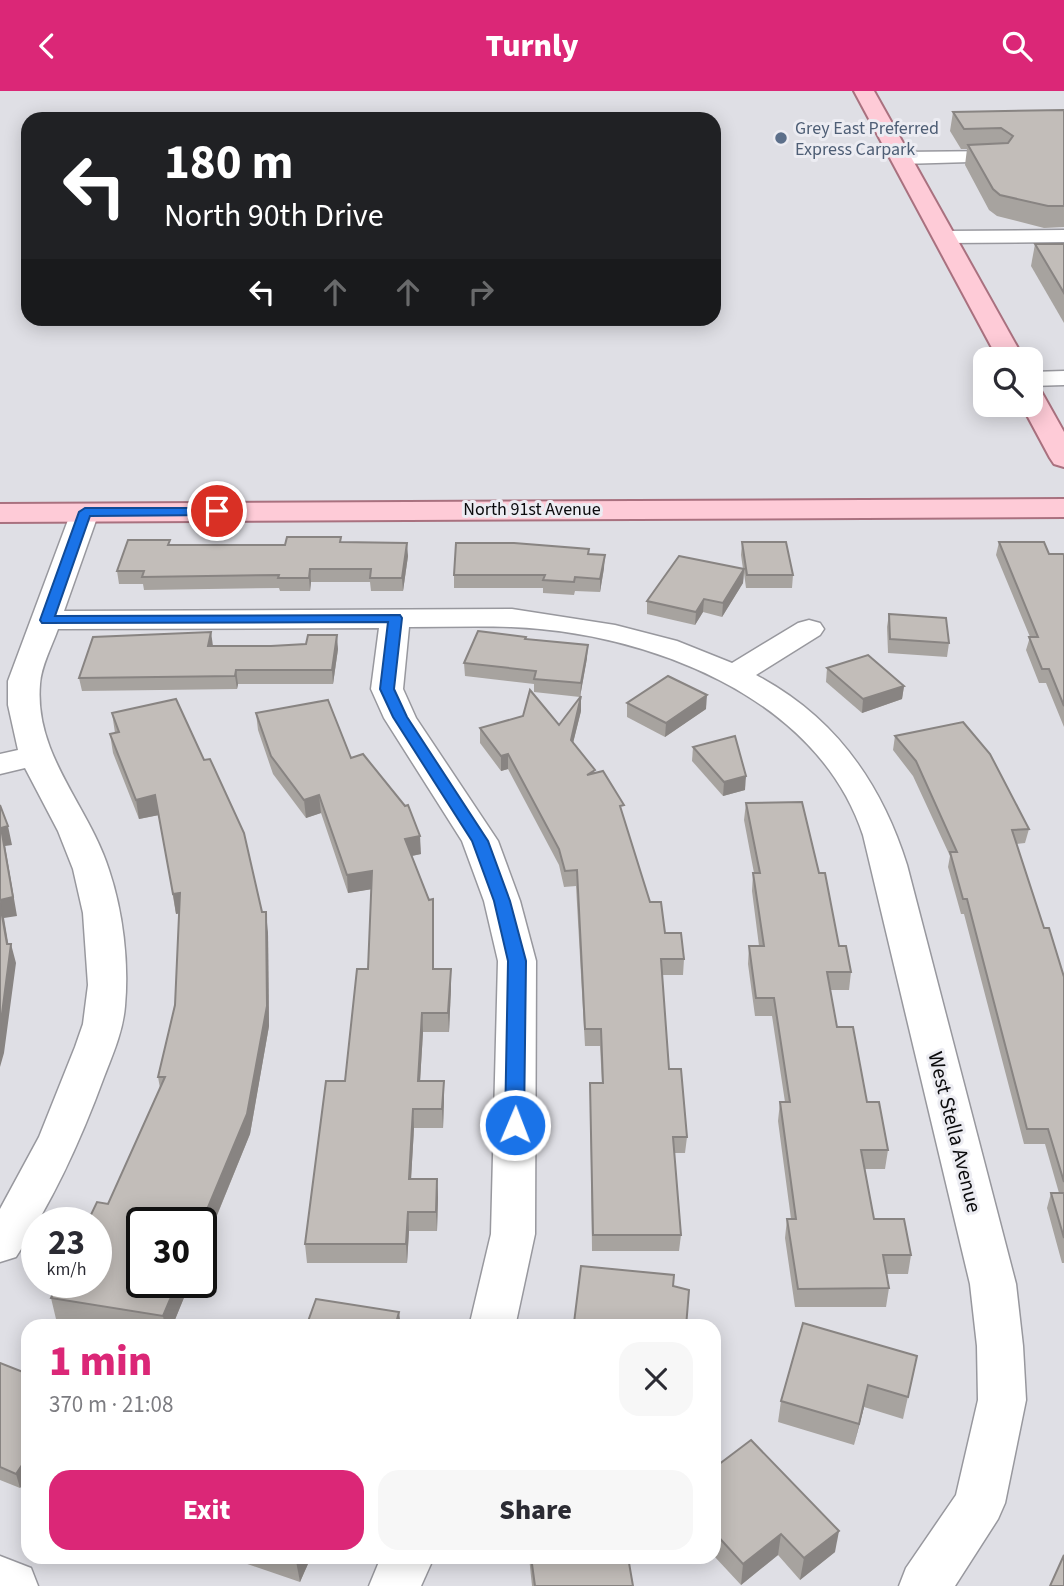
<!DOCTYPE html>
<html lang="en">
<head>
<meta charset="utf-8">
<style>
  :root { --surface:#fff; --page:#f7f7f7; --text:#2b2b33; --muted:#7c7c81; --accent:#db2777 }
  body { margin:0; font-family:"Source Sans 3",sans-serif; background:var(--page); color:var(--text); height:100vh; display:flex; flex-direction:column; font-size:26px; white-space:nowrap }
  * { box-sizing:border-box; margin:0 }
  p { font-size:23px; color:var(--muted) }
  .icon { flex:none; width:38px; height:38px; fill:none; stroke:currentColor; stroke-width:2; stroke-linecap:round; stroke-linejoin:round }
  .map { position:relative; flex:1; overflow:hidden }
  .side { position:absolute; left:21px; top:1228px; width:700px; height:245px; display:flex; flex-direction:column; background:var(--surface); border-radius:21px; box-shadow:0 4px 18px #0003 }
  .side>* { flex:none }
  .guide { position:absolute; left:21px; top:21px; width:700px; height:214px; border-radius:21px; box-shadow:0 4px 18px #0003; background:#202124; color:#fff; overflow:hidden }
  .tools { position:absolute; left:973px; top:256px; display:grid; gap:14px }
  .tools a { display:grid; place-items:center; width:70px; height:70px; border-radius:14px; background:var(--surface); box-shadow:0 4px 18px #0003; font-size:35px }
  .speed { position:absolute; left:21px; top:1116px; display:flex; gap:14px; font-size:35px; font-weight:700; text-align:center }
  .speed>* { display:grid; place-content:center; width:91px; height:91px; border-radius:50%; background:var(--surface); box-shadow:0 4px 18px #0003; line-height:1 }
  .speed small { font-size:18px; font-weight:400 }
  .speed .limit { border:4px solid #111; border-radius:10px; background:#fff; color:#111 }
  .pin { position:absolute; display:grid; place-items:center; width:60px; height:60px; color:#fff; margin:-30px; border:4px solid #fff; border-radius:50%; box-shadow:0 2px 7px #0007 }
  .me { position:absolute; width:77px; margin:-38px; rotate:1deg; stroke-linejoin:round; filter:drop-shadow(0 0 5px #0008) }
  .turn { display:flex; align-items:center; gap:24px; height:147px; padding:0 28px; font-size:32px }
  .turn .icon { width:91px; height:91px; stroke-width:2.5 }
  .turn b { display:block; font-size:49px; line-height:60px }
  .lanes { display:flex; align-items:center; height:66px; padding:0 28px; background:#0003; justify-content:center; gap:35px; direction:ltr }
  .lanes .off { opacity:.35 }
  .round { display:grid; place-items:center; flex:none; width:74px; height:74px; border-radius:21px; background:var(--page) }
  .overview { display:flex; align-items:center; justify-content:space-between; height:119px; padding:0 28px }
  h1 { font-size:42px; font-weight:800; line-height:52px; color:var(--accent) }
  .primary-button { display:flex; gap:14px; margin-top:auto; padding:14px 28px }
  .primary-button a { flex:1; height:80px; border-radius:21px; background:var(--accent); color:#fff; font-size:28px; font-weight:800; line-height:80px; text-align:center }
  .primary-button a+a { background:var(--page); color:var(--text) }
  header { display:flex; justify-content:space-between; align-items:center; height:91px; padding:0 28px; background:var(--accent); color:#fff; font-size:32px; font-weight:800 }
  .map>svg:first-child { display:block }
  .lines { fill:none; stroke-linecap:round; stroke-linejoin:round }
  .minor-casing { stroke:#98989e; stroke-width:3 }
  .major-casing { stroke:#a9717f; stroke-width:4 }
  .minor { fill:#fff; fill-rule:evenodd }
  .major { fill:#fecbd7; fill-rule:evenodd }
  .wall { fill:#a7a39f }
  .shaded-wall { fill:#888482 }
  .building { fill:#c2bdb9; stroke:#888482; stroke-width:2 }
  .route { fill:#1a73e8; stroke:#114b97; stroke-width:2 }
  .service-dot { fill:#5c6f8a; stroke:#ececf2; stroke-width:2.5 }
  .labels { text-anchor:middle; stroke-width:6; stroke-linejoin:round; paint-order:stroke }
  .far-service-label { font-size:18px; fill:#4e5e75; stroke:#ececf2; text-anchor:start }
  .far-street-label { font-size:18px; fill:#0b0b0d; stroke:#ececf2 }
  .street-label { font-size:21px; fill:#0b0b0d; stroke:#ececf2 }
</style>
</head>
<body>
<header><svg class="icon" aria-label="back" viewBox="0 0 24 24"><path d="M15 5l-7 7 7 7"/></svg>Turnly<svg class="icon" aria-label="search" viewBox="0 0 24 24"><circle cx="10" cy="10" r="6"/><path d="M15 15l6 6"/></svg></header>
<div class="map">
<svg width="1064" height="1495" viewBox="0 0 1064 1495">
  <rect width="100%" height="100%" fill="#dfdfe5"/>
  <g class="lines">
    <g class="minor-casing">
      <g id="minor">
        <path d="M998 60 1007 66 1005 70 901 73 892 67 901 61Z"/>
        <path d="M1064 139V151L945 152 938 150 935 146 938 142 945 140Z"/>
        <path d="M1064 280V294L1031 295V281Z"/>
        <path d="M85 413 95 415 99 421 64 520 512 518 615 534 677 550 732 572 798 532 809 529 820 532 824 538 820 544 756 584C834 625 881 691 907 774L1016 1193 1023 1255 1026 1309 1005 1412 998 1428 955 1495H899L906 1477 956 1404 978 1309 977 1255 970 1193 863 744C817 604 645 541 511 536 477 535 443 536 409 536L403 598 416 627 498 750 520 810 536 870 535 1143 515 1236H469L491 1143 498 870 484 810 462 750 384 627 371 598 379 537 58 538C52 555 41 575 40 593 34 664 89 715 109 779 123 821 129 871 125 915 123 940 113 963 104 986 81 1049 53 1110 16 1166L0 1171V1118L39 1046 75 956 83 933 88 894 83 822 73 778 58 740 25 677 0 683V663L18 659 8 614V590L71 421 75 415Z"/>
        <path d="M0 1465 31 1477 38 1495H0Z"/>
        <path d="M381 1466H434L421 1495H369Z"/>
      </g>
    </g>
    <g class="major-casing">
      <g id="major">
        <path d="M854 0H874L1024 268H998Z"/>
        <path d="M1031 298 1041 300 1064 341V376L1054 373 1050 367 1021 313H1031Z"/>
        <path d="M1064 408V426L0 431V413Z"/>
      </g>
    </g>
    <use href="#minor" class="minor"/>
    <use href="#major" class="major"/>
  </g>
  <g class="wall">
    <path d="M1064 19V136L1044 137 997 125 989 119 965 74 967 58H961L950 40 953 21Z"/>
    <path d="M1035 153H1064V232L1031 175Z"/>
    <path d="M341 451 408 465 403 500H371L370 491H311L310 500H280L279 497 144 499 143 493H119L117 480 171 454H285Z"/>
    <path d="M742 451 793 484 792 497H746L744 482 743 492 722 526 703 521 695 534 647 523V510L743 478 741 464Z"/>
    <path d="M999 451 1049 463 1064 464V636L1046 592H1039L1026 559 1030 546 996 464Z"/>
    <path d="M589 463 604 477 600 501 575 500 574 504 543 502V497H454V484Z"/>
    <path d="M889 523 949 552 947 566 888 562 887 536Z"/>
    <path d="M526 548 587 567 580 606 534 601V593L465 585 464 572Z"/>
    <path d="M213 555 338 558 333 593H238L237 598 82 600 79 587Z"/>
    <path d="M827 577 904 595 902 608 862 622 826 591Z"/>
    <path d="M627 612 706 618 665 646 627 626Z"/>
    <path d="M581 620 573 652 595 682 623 725 650 811 665 842 684 868 683 884H662L669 978 687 1046 685 1062H674L681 1144 679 1160H592L590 992H602L600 955H585L576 795 564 796 559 774 508 678 501 680 480 652V637L559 634Z"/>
    <path d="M112 622 262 821 268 842 269 935 250 1043 172 1236H104L56 1228 51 1207 108 1113 160 997 158 986 175 914 179 822 176 823 159 724 139 728 113 662 110 643 115 642Z"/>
    <path d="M256 622 351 667 421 763 412 765 429 809 433 808 434 878 451 897 449 941H423L420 990H444V1008L443 1037H414L411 1088H437L438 1106 437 1140H409L407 1172H307L305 1153 345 990 368 878 371 798 348 802 321 722 306 727 273 683 258 639Z"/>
    <path d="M895 645 1029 738 1025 752 1016 753 1044 837 1064 886V1172H1062L1047 1117 1051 1102H1059L1045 1053H1024L964 823H961L948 776 950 765 913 685 893 659Z"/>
    <path d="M693 656 745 699 723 705 692 670Z"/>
    <path d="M746 712 819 782 839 855 851 881 849 899H830L837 936 867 1011 888 1059 885 1078H865L874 1128 911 1164 908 1183H887L889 1197 886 1216H795L785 1147 787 1128H791L778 1030 780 1011H785L772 925H755L748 873 749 855H759L752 800 753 782H754L744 729Z"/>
    <path d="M581 1175 674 1184 673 1195 686 1236H574Z"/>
    <path d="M917 1265 903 1328 864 1316 854 1354 778 1331 781 1310Z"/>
    <path d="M0 1272 28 1283V1386L20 1397 0 1389Z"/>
    <path d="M714 1377 835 1461 800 1489 778 1464 741 1494 714 1465Z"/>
    <path d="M227 1466H311L300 1491Z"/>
    <path d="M529 1466H628L633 1495H532Z"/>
  </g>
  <g class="shaded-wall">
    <path d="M407 452 408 465 403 500 402 487Z"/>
    <path d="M605 464 604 477 600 501V488Z"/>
    <path d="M310 478 311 491 310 500 309 487Z"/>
    <path d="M744 478 743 492 722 526 723 512Z"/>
    <path d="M704 508 703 521 695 534 696 521Z"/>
    <path d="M211 541 213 555H208Z"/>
    <path d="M337 544 338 558 333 593 332 579Z"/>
    <path d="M588 554 587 567 580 606 581 592Z"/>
    <path d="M236 579 238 593 237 598 235 585Z"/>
    <path d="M904 595 902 608 862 622 863 608Z"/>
    <path d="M707 604 706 618 665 646 666 632Z"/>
    <path d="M581 605V620L570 664 571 649Z"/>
    <path d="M508 663V678L501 680V665Z"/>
    <path d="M746 685 745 699 723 705 724 691Z"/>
    <path d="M155 704 159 724 139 728 136 709Z"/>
    <path d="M319 704 321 722 306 727 304 709Z"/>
    <path d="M8 735 12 754 5 755 17 825 4 827 10 863 11 853 16 872 4 962 0 976V938L7 853 0 813 1 737Z"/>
    <path d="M420 745 421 763 406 766 405 748Z"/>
    <path d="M372 780 373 798 348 802 347 784Z"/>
    <path d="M180 802 183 822 176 823 173 803Z"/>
    <path d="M266 821 268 842 269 935 250 1043 201 1163V1133Z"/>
    <path d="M451 878V897L449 941 448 922Z"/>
    <path d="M422 922 423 941 419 1008 418 990Z"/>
    <path d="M444 990V1008L443 1037 442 1018Z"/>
    <path d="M413 1018 414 1037 410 1106 409 1088Z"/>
    <path d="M437 1088 438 1106 437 1140 436 1121Z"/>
    <path d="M408 1121 409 1140 407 1172 406 1153Z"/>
    <path d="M177 1192H190L172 1236H165L163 1225Z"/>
    <path d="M399 1221 401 1236H395Z"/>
    <path d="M868 1294 864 1316 854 1354 859 1333Z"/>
    <path d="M28 1365V1386L20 1397 16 1383Z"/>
    <path d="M839 1440 835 1461 800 1489 804 1467Z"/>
    <path d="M781 1443 778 1464 741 1494 743 1473Z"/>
    <path d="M298 1466H311L300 1491 296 1470Z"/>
  </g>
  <g class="building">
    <path d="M1064 19V115H1048L1000 104 993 98 968 54 1008 52 1013 45 1001 37 964 38 953 21Z"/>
    <path d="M1035 153H1064V202Z"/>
    <path d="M287 446H341L340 451 407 452 402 487H370L371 478H310L309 487H278L279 484 142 486 144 480H117L128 449H170L168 454H285Z"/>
    <path d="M742 451H786L793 484H747Z"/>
    <path d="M999 451H1044L1049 463H1063L1064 464V615L1049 578H1042L1029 546H1038Z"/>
    <path d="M456 452H514L589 458 588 463 605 464 600 488 575 486 574 491 543 489 545 484H454Z"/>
    <path d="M679 465 744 478 723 512 704 508 696 521 647 510Z"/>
    <path d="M889 523 946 527 949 552 890 548Z"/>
    <path d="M478 540 526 546 525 548 588 554 581 592 534 588 536 580 464 572Z"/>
    <path d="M211 541 208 555H271L306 553 308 544H337L332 579H236L235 585 79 587 93 546Z"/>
    <path d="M868 564 904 595 863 608 827 577Z"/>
    <path d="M668 585 707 604 666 632 627 612Z"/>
    <path d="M530 599 559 634 581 605 571 649 595 679 587 684 603 680 624 714 620 715 650 811H661L665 842H681L684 868H661L669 978H681L687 1046H673L681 1144H593L590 992H603L601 938H585L577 779 565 780 559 758 508 663 501 665 480 637 523 625Z"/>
    <path d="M176 608 204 669 210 668 244 742 262 821H266L267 915 247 1023 201 1133 142 1132V1192H177L163 1225 51 1207 58 1192H96V1132H87L97 1111 108 1113 165 986H158L175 914 180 802 173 803 155 704 136 709 110 643 119 641 112 622Z"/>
    <path d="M328 609 351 667 363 663 405 715 408 714 420 745 405 748 429 809 433 808V878H451L448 922H422L418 990H444L442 1018H413L409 1088H437L436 1121H408L406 1153H305L326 990H345L357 878H368L372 780 347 784 319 704 304 709 271 665 256 622Z"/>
    <path d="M963 631 990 663 1029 738 1012 739 1044 837H1049L1064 886V1091L1048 1038H1027L967 808H963L950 761H957L916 670 895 645Z"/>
    <path d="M735 645 746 685 724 691 693 656Z"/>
    <path d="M802 711 819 782H825L839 855H846L851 881H827L837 936H853L867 1011H879L888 1059H861L874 1128H904L911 1164H883L889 1197 798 1198 787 1128H796L780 1011H790L774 907H756L749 855H764L753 782H760L746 712Z"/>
    <path d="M0 714 8 735 1 737 13 806 0 809Z"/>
    <path d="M0 813 7 853H11L0 938Z"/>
    <path d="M1051 1102H1064V1147Z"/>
    <path d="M581 1175 674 1184 673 1195 689 1199 686 1236H605L574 1232Z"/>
    <path d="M316 1208 399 1221 395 1236H306Z"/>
    <path d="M803 1232 917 1265 908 1306 868 1294 859 1333 781 1310Z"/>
    <path d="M0 1272 28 1283V1365L16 1383 0 1376Z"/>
    <path d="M751 1349 839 1440 804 1467 781 1443 743 1473 714 1441V1377Z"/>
    <path d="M1064 1464V1495H1050Z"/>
    <path d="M286 1466H298L296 1470Z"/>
    <path d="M531 1466H628L633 1495H535Z"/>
  </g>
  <path class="route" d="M85 417H217L223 420 217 424 90 425 55 525 400 524 402 527 394 598 407 626 488 750 510 810 526 870 524 1034 521 1039H508L505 1034 508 870 494 810 472 750 393 626 380 598 388 531 42 532 40 529 79 421Z"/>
  <circle class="service-dot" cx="781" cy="47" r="7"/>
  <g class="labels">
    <g class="far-service-label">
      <text x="795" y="43">Grey East Preferred<tspan x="795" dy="21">Express Carpark</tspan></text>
    </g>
    <g class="far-street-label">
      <text x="532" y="424">North 91st Avenue</text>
    </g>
    <g class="street-label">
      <text transform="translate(955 1041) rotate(76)" y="7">West Stella Avenue</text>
    </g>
  </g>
</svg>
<div class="tools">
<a><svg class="icon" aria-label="search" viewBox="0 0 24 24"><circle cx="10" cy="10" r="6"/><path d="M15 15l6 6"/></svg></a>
</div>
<div class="speed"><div>23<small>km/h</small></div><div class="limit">30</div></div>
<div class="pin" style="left:217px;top:420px;background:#d93025"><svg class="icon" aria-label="arrive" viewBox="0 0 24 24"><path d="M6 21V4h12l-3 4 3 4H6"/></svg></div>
<svg class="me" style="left:515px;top:1034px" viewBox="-20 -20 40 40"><circle r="17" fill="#1a73e8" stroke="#fff" stroke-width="3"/><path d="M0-11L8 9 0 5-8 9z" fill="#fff"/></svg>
<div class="guide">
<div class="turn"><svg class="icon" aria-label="left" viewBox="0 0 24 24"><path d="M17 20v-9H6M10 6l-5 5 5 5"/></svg><div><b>180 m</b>North 90th Drive</div></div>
<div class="lanes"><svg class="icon" aria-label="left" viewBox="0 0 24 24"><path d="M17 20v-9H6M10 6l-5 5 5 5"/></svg><svg class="icon off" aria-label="ahead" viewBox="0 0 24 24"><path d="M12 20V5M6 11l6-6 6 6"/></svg><svg class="icon off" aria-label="ahead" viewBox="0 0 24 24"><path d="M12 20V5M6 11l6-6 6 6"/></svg><svg class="icon off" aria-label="right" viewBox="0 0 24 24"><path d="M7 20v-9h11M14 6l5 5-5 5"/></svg></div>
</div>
<section class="side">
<div class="overview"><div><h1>1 min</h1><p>370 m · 21:08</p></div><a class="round"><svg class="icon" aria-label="close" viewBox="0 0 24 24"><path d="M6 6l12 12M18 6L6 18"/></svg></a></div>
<div class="primary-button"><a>Exit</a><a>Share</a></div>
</section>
</div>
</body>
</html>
